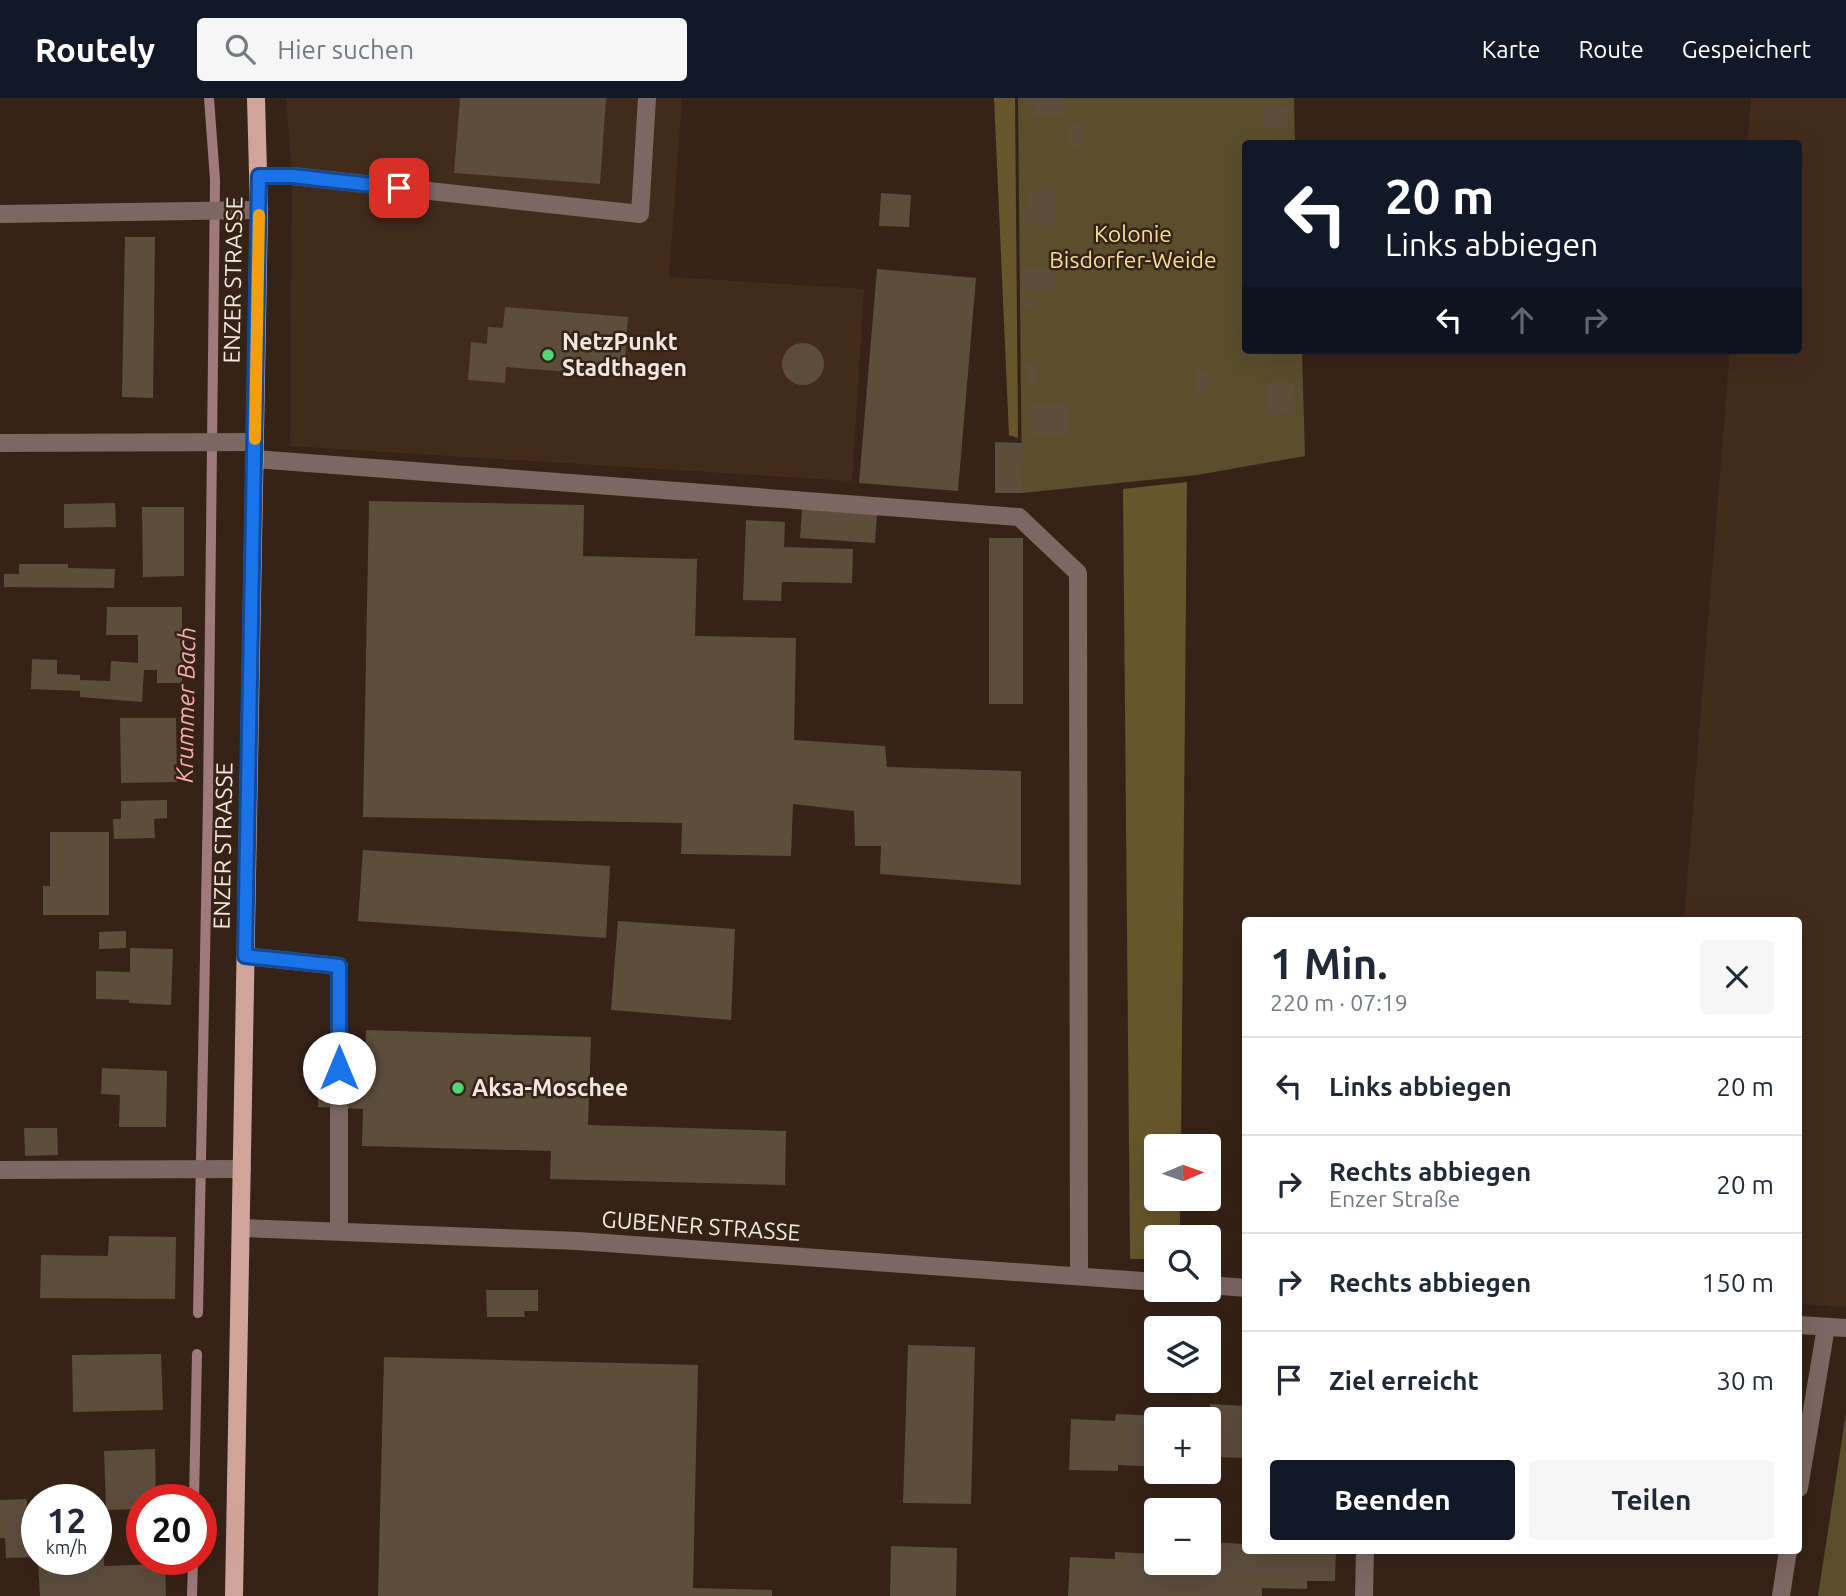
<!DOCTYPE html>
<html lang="de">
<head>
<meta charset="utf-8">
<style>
  :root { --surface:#fff; --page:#f6f6f7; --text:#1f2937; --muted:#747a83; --line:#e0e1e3; --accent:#111827 }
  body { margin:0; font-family:Ubuntu,sans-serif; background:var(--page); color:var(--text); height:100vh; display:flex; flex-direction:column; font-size:26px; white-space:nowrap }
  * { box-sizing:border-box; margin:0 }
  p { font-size:23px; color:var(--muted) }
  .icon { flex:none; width:38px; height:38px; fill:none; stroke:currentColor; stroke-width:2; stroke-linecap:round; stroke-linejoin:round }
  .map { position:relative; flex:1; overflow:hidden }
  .panel { position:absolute; left:1242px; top:819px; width:560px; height:637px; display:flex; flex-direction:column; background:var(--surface); border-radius:7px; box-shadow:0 7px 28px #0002 }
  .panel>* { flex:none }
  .guide { position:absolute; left:1242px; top:42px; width:560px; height:214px; border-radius:7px; box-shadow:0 7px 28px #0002; background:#111827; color:#fff; overflow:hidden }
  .needle { width:46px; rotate:88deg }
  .buttons { position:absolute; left:1144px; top:1036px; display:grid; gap:14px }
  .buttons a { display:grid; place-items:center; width:77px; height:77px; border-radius:7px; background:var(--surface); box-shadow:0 7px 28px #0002; font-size:35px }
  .speed { position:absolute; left:21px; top:1386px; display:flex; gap:14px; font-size:35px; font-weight:700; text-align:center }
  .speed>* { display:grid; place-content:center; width:91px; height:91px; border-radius:50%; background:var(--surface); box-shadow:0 7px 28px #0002; line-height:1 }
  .speed small { font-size:18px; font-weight:400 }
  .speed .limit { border:10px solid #d22; background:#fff; color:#111 }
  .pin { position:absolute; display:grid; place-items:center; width:60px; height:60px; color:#fff; margin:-30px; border-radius:14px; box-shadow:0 4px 10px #0006 }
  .me { position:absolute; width:77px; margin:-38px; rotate:0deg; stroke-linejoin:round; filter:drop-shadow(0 0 5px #0008) }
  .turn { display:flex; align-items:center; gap:24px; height:147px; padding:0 28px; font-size:32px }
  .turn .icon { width:91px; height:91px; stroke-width:2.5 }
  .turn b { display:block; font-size:49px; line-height:60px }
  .lanes { display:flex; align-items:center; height:66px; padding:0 28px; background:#0003; justify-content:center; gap:35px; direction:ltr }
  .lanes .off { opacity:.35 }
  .round { display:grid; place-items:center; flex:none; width:74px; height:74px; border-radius:7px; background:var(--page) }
  .headline { display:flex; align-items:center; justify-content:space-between; height:119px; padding:0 28px }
  h1 { font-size:42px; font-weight:600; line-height:52px }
  .primary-button { display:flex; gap:14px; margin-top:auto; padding:14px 28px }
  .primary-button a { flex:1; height:80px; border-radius:7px; background:var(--accent); color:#fff; font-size:28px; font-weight:600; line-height:80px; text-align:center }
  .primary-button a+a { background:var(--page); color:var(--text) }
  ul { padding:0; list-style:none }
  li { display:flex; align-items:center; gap:21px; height:98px; padding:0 28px; border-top:2px solid var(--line) }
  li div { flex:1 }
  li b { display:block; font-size:26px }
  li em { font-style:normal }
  header { display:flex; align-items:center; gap:42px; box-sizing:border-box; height:98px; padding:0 35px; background:var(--accent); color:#fff }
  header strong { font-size:33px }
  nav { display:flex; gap:38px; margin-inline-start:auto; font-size:24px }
  .search { width:490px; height:63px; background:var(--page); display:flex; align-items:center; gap:18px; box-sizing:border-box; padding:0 24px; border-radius:7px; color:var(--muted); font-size:26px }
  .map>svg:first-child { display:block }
  .built { fill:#432b1c }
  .green { fill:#5a4e2c }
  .forest { fill:#66562a }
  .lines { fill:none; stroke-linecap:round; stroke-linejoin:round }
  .stream { stroke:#9f7a7b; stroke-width:10 }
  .building { fill:#5d4e3c }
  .minor-tunnel { stroke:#524036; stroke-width:18; stroke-dasharray:18 9; stroke-linecap:butt }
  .minor { stroke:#7d6762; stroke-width:18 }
  .major { stroke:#d1a49b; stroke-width:18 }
  .route-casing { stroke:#114b97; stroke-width:18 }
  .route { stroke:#1a73e8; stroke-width:12 }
  .slow { stroke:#f59e0b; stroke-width:12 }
  .poi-dot { fill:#4fd675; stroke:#362318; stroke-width:2.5 }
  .labels { text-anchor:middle; stroke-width:5; stroke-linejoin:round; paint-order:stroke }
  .park-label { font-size:23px; fill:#f7dd95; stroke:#362318 }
  .street-label { font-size:23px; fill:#f4e7e0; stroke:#362318 }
  .poi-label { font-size:23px; font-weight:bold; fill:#f4e7e0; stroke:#362318; text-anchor:start }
  .water-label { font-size:24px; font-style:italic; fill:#f8a8b2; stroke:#362318 }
</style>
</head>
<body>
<header>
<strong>Routely</strong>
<div class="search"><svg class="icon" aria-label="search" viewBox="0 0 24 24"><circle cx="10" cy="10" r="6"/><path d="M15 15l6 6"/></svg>Hier suchen</div>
<nav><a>Karte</a><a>Route</a><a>Gespeichert</a></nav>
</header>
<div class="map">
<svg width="1846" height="1498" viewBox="0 0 1846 1498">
  <rect width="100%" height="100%" fill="#362318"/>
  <g class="built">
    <path d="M286 0H682L669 179 864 191 852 383 290 348 292 78Z"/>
    <path d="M1751 0H1846V1209L1799 1206V822H1684L1730 252H1799V46L1747 45Z"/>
  </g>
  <g class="green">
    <path d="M1018 0H1294L1295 45 1246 46V252H1302L1305 358 1197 377 1022 395Z"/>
    <path d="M1846 1315V1498H1818Z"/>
  </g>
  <g class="forest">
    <path d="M994 0H1015L1018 340 1009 337Z"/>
    <path d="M1187 384 1181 1048H1157V1101H1180V1139H1157V1161H1130L1123 391Z"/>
  </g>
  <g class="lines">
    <g class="stream">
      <path d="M198 1215 208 704 215 82 209 0"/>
      <path d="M194 1402 197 1256"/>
      <path d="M192 1498 193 1461"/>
    </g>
  </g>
  <g class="building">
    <path d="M460 0H606L600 86 454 75Z"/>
    <path d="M1023 0H1063V18H1034L1035 7 1023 6Z"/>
    <path d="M1264 7 1289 8 1288 31 1263 30Z"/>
    <path d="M1070 26H1082L1081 49 1070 48Z"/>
    <path d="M1029 93H1056V127H1029V123H1022V110H1029Z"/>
    <path d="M881 95 911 97 909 129 879 128Z"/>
    <path d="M125 139H155L153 300 122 299Z"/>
    <path d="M1023 169 1057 170 1056 192 1022 191Z"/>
    <path d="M877 171 976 180 958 393 859 385Z"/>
    <rect x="1025" y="200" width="9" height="11"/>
    <path d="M505 209 628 219 624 278 506 269 505 285 468 282 471 244 487 246 488 229 503 230Z"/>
    <circle cx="803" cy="266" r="21"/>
    <path d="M1026 267H1037L1036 286 1026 285Z"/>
    <path d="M1196 273H1208V293L1196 294Z"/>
    <path d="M1294 284 1295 316 1266 317V285Z"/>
    <path d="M1067 306V337H1033L1032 307Z"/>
    <path d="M995 344 1023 345 1022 395H995Z"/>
    <path d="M369 403 584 407 583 458 697 461 695 538 796 540 794 642 885 648 887 669 1021 673V787L880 776 881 748H855L854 713 793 706 791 758 681 756 682 725 363 719Z"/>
    <path d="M115 405 116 429 64 430V406Z"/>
    <path d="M142 409H184V478L143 479Z"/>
    <path d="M802 411 877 415 875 445 800 440Z"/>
    <path d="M746 422 785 424 784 449 853 451 852 485 782 484 781 503 743 502Z"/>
    <rect x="989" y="440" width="34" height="166"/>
    <path d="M19 466H68V470L115 471 114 490 4 489V476H19Z"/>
    <path d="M107 509H182V585H157V572H144L142 604 80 599V593L31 591 32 561 57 562V576L80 577V582L110 583 111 563 138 565V537H106Z"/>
    <path d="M120 620H176L177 684 121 685Z"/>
    <path d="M167 702V720L154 721 155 740 114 741 113 721H121V703Z"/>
    <path d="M50 734H109V817H43V788H50Z"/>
    <path d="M363 752 610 768 606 840 358 823Z"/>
    <path d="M618 823 735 831 731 922 611 912Z"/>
    <path d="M126 833V850L99 851V834Z"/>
    <path d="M130 850 173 851 171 907 129 905V902L96 901V873L130 874Z"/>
    <path d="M366 932 591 939 588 1027 786 1033 785 1087 550 1081 551 1053 362 1048 363 1011 318 1009V969L365 970Z"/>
    <path d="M102 970 167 973 166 1029H119L120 997 101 996Z"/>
    <path d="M24 1030H57L58 1057 25 1058Z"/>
    <path d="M109 1138 176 1139 175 1201 40 1200 41 1157 108 1158Z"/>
    <path d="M486 1192H538V1213H524L525 1219H487Z"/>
    <path d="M908 1247 975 1249 971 1406 903 1405Z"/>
    <path d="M161 1256 163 1312 73 1314 72 1257Z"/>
    <path d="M384 1259 698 1267 693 1490 772 1492V1498H378Z"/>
    <path d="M1210 1306 1246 1308V1360L1215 1359V1366H1209V1321H1157V1369L1118 1367V1373L1069 1372 1071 1321 1115 1323 1116 1316 1163 1318V1311L1210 1313Z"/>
    <path d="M155 1351 156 1402H142V1411L106 1412 104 1353Z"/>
    <path d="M27 1401V1412H37V1459L6 1460 5 1440H0V1402Z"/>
    <path d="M96 1437H103L104 1468 165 1466 166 1498H40L38 1461H96Z"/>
    <path d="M1209 1444 1246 1446V1452H1336L1335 1483H1307V1491L1262 1490V1498H1068L1070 1459 1115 1461V1454L1157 1456V1465H1209Z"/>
    <path d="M891 1448 957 1450 956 1498H890Z"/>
  </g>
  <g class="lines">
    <path class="minor-tunnel" d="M339 969V1010"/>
    <g class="minor">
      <path d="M259 78H292L640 116 647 0"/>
      <path d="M0 116 259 112"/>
      <path d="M0 345 255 344"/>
      <path d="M255 361 1019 419 1078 475 1079 1178"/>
      <path d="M245 858 339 868V969"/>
      <path d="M339 1010V1133"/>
      <path d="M0 1072 242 1071"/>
      <path d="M242 1130 578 1143 1157 1184"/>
      <path d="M1209 1187 1246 1190"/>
      <path d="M1799 1227 1846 1230"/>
      <path d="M1799 1390 1826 1229"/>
      <path d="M1364 1498 1365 1452"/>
      <path d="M1781 1498 1788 1452"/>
    </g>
    <path class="major" d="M234 1498 259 112 256 0"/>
  </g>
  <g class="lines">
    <g class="route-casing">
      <path id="route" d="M339 970V868L245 858 259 78H292L399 90"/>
    </g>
    <use href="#route" class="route"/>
    <path class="slow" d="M255 341 259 117"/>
  </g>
  <g class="poi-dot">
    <circle cx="548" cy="257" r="7"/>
    <circle cx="458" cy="990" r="7"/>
  </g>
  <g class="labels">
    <g class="park-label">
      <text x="1133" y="144">Kolonie<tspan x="1133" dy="26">Bisdorfer-Weide</tspan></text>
    </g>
    <g class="street-label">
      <text transform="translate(233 182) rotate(-89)" y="8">ENZER STRASSE</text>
      <text transform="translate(223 748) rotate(-89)" y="8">ENZER STRASSE</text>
      <text transform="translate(701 1128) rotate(4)" y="8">GUBENER STRASSE</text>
    </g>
    <g class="poi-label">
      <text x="562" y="252">NetzPunkt<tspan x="562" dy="26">Stadthagen</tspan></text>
      <text x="472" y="998">Aksa-Moschee</text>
    </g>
    <g class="water-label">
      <text transform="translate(186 607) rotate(-89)" y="8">Krummer Bach</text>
    </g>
  </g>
</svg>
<div class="buttons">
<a><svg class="needle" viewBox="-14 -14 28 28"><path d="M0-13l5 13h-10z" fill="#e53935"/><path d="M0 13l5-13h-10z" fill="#747a83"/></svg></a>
<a><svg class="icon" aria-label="search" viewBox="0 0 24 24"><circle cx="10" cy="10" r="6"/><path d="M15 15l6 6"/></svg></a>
<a><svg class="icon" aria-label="layers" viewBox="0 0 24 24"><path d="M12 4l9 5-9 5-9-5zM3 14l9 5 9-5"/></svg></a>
<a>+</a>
<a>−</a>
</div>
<div class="speed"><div>12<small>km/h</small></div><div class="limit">20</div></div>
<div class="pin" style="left:399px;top:90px;background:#d93025"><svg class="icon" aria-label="arrive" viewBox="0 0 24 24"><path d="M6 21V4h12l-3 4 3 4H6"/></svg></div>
<svg class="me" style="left:339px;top:970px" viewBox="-20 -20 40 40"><circle r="19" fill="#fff"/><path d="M0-13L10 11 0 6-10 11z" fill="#1a73e8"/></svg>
<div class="guide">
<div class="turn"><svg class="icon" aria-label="left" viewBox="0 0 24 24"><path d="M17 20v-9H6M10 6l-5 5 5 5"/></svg><div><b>20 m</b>Links abbiegen</div></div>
<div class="lanes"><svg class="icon" aria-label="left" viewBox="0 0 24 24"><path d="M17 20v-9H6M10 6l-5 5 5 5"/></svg><svg class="icon off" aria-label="ahead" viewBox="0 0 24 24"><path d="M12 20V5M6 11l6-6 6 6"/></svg><svg class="icon off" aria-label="right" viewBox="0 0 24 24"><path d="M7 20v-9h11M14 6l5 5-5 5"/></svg></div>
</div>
<section class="panel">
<div class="headline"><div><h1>1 Min.</h1><p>220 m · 07:19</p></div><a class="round"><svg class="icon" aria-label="close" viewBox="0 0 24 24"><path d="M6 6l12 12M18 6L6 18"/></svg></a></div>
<ul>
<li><svg class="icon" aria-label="left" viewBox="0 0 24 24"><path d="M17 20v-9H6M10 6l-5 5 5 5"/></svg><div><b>Links abbiegen</b></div><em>20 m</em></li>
<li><svg class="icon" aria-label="right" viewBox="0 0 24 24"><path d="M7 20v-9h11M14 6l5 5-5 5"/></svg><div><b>Rechts abbiegen</b><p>Enzer Straße</p></div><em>20 m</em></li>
<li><svg class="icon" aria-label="right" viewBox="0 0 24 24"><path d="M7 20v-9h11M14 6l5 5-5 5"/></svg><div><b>Rechts abbiegen</b></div><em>150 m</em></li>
<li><svg class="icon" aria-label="arrive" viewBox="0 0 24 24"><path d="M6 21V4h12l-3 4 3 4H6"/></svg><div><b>Ziel erreicht</b></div><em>30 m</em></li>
</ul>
<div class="primary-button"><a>Beenden</a><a>Teilen</a></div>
</section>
</div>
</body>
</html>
